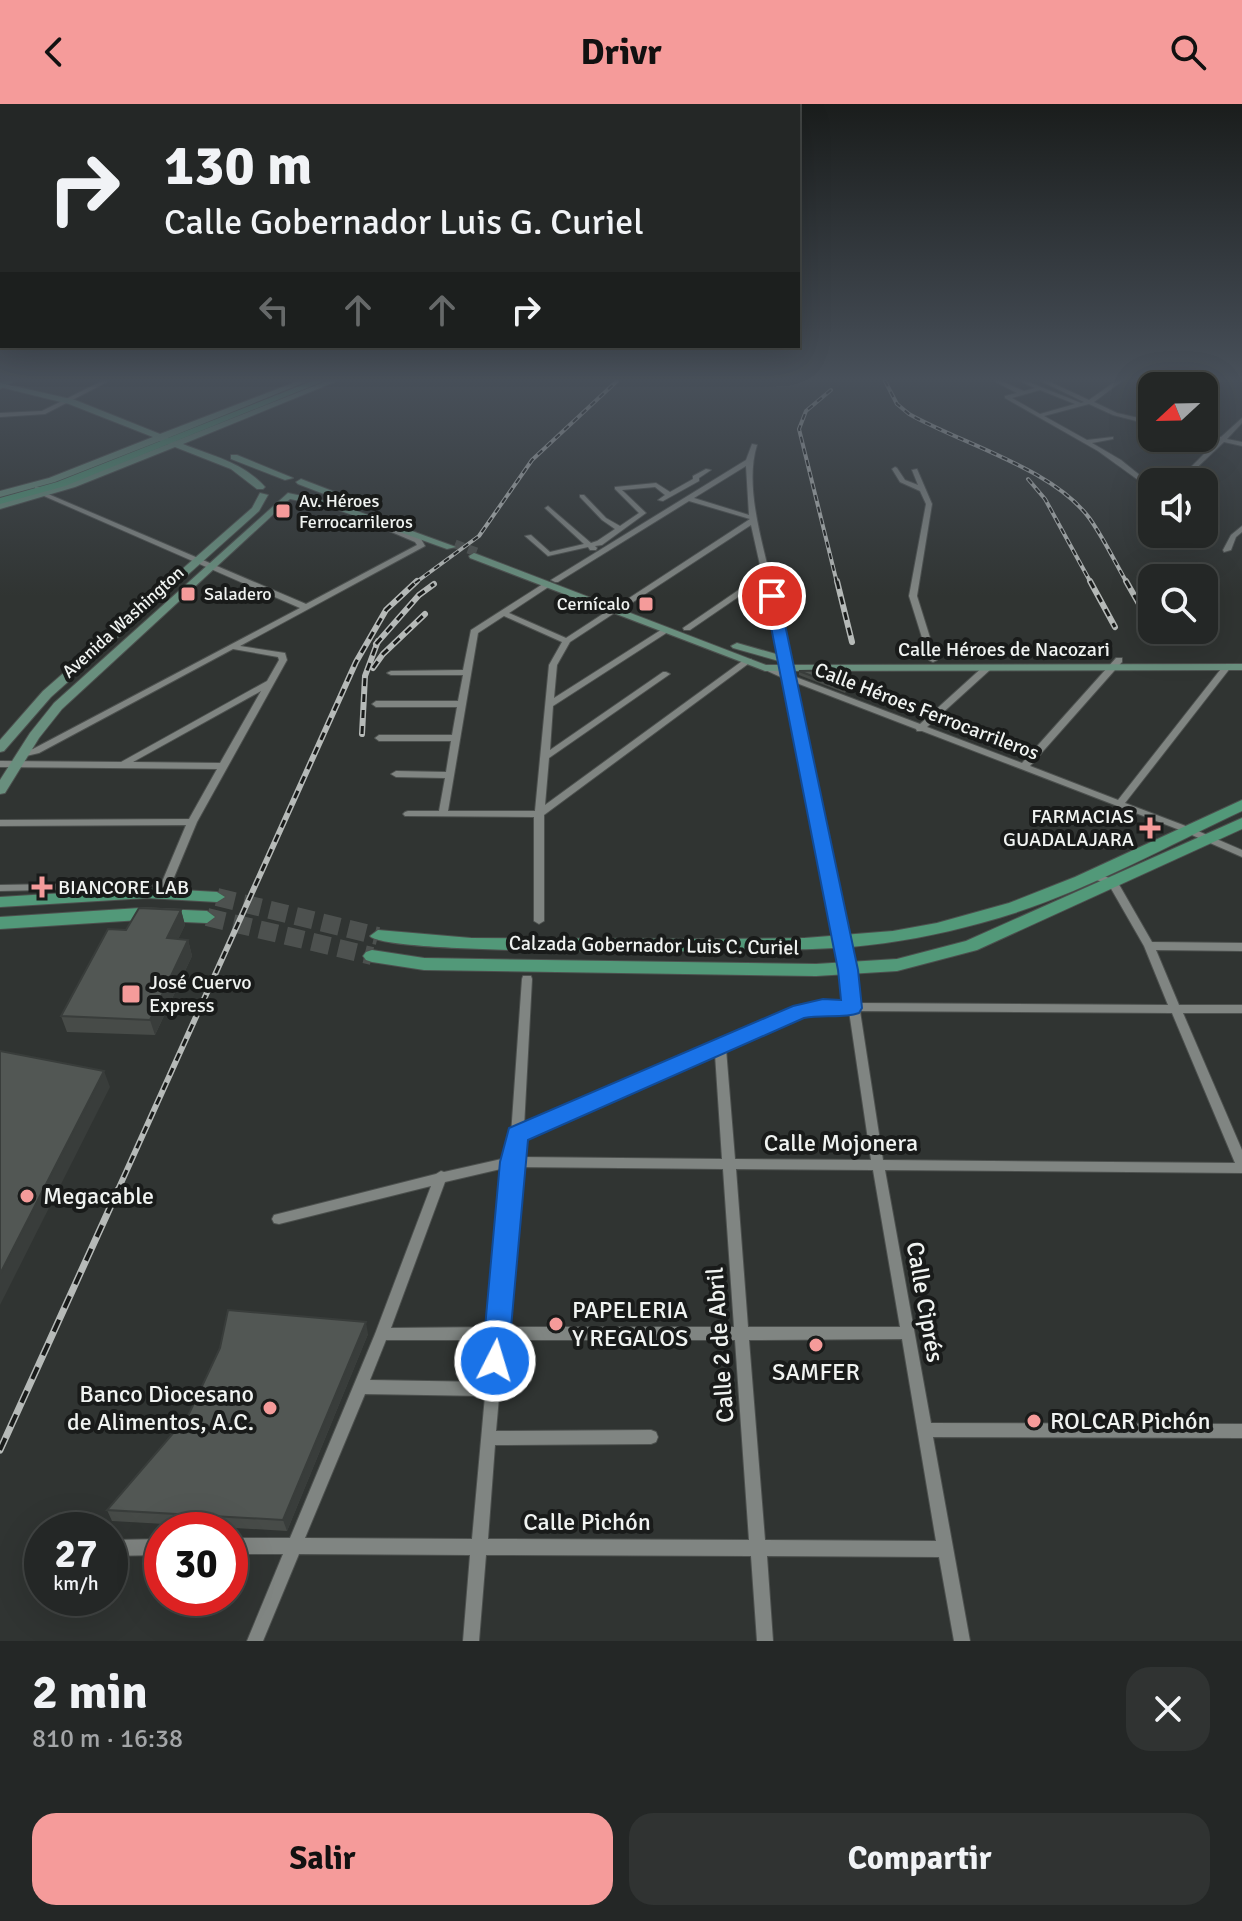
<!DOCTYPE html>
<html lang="es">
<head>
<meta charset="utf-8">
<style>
  :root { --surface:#242726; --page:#303332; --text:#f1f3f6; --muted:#a3a5a7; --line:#414443; --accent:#f59b9a }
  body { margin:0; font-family:Signika,sans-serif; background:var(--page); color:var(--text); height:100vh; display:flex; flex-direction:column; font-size:30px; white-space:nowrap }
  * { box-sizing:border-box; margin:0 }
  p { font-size:26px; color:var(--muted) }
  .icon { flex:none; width:44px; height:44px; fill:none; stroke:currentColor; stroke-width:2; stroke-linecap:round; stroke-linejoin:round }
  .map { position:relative; height:1537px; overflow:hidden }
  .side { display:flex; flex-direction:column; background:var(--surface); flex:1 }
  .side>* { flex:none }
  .guide { position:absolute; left:0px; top:0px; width:800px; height:244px; box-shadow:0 8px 32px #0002,0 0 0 2px var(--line); background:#242726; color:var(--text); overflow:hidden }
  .needle { width:52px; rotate:248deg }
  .tools { position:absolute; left:1138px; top:268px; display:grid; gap:16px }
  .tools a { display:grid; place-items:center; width:80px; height:80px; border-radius:16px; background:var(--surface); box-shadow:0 8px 32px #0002,0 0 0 2px var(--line); font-size:40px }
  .speed { position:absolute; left:24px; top:1408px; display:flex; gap:16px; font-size:40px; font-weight:700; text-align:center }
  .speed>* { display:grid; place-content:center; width:104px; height:104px; border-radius:50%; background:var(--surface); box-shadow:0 8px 32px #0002,0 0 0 2px var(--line); line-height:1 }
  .speed small { font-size:20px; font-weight:400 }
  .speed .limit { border:12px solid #d22; background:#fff; color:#111 }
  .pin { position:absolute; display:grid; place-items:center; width:68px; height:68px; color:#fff; margin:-34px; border:4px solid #fff; border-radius:50%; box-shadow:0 2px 8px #0007 }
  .me { position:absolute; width:88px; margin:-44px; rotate:5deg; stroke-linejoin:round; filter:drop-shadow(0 0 6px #0008) }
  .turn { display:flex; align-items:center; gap:28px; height:168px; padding:0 32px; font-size:36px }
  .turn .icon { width:104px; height:104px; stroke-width:2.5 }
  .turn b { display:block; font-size:56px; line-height:68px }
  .lanes { display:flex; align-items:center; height:76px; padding:0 32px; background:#0003; justify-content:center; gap:40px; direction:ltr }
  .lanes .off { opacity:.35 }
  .round { display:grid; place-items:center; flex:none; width:84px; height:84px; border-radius:24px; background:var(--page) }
  .head { display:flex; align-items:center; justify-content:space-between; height:136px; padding:0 32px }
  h1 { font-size:48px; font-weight:700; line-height:60px }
  .action { display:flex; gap:16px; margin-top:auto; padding:16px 32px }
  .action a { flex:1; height:92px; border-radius:24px; background:var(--accent); color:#111; font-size:32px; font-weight:700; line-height:92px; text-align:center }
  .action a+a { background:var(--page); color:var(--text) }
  header { display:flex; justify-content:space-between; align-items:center; height:104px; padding:0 32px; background:var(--accent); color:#111; font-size:36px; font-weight:700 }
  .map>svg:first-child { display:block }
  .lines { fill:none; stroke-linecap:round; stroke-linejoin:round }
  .secondary-tunnel { stroke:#4d514f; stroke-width:9; stroke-dasharray:9 5; stroke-linecap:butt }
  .primary-tunnel { stroke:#4d514f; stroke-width:18; stroke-dasharray:18 9; stroke-linecap:butt }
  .street-casing { stroke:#4c504e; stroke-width:2 }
  .secondary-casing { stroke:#4c504e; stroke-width:2 }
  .primary-casing { stroke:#4c504e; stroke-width:2 }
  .street { fill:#808582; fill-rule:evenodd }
  .secondary { fill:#698f7e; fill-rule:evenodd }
  .primary { fill:#529979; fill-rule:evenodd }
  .rail-far2-casing { stroke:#b6bab8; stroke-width:4 }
  .rail-far1-casing { stroke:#b6bab8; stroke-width:6 }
  .rail-casing { stroke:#b6bab8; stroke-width:7 }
  .rail-far2 { stroke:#191b1a; stroke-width:2; stroke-dasharray:6; stroke-linecap:butt }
  .rail-far1 { stroke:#191b1a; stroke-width:3; stroke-dasharray:8; stroke-linecap:butt }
  .rail { stroke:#191b1a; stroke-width:4; stroke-dasharray:13; stroke-linecap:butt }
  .wall { fill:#474b48 }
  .shaded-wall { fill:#393d3b }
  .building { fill:#525754; stroke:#393d3b; stroke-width:2 }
  .route { fill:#1a73e8; stroke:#114b97; stroke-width:2 }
  .poi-dot { fill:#f59b9a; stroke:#191b1a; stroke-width:3 }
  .labels { text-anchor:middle; stroke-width:8; stroke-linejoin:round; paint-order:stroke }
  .far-poi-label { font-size:18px; fill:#f0f3f1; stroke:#191b1a; text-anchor:start }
  .far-street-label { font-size:18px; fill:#f0f3f1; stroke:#191b1a }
  .street-label { font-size:20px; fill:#f0f3f1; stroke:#191b1a }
  .poi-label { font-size:20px; fill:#f0f3f1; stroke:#191b1a; text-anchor:start }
  .near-street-label { font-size:24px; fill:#f0f3f1; stroke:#191b1a }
  .near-poi-label { font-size:24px; fill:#f0f3f1; stroke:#191b1a; text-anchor:start }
</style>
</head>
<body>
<header><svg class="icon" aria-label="back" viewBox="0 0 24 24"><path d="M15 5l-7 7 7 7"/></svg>Drivr<svg class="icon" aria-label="search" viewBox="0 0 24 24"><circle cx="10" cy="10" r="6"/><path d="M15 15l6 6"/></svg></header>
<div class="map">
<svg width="1242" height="1537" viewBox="0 0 1242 1537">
  <rect width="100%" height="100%" fill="#303432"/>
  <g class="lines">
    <path class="secondary-tunnel" d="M455 440 479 449"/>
    <g class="primary-tunnel">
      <path d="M217 793 378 832"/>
      <path d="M207 813 372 852"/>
    </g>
    <g class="street-casing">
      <g id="street">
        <path d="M102 277H109L45 310 0 313V309L42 307Z"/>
        <path d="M994 277H1001L1024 287 1035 284 1019 277H1026L1081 299 1084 298 1041 277H1048L1089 296 1116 277H1122L1094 298 1117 309 1152 317V321L1113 311 1089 300 1044 312 1087 336 1113 333V335L1092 339 1121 356 1152 381V386L1098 347 1005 294V292L1017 289ZM1040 286 1075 300 1040 310 1012 294Z"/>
        <path d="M1193 277H1199L1193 282H1186Z"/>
        <path d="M1242 314V319L1227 335 1242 338V342L1224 338 1186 374H1182V372L1218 336 1204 333V329L1221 333Z"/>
        <path d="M752 340 757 341C745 379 760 430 769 468L771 470 770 472 793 572 920 620 985 561H991V565L927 623 1022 659 1116 554H1122V558L1030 662 1118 696 1224 561H1227L1231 563 1125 699 1191 724 1242 746V753L1185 728 922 627H917L916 625 794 578 853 866 859 899 1168 901 1144 842 1109 781 1087 772 1086 770 1091 767 1117 777 1152 838 1242 839V847L1156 846 1179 901H1242V909H1183L1242 1046V1069L885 1066 931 1319 1242 1320V1334L933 1333 970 1537H954L939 1453 767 1452 773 1537H757L751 1452 486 1451 479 1537H463L470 1451 299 1450 263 1537H247L283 1450H230V1434H290L375 1230 431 1082 279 1120 274 1119 272 1115 274 1111 436 1070 441 1067 444 1068 506 1054 511 1031 522 875 523 872H531L532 875 524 1023 714 941 716 938 722 937 809 900 848 899 843 866 785 575 761 564 765 562 784 568 763 476 690 526H684L683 524 762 470 751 421 627 502H621L620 500 750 415 689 397 558 478H555L551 476 746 356ZM746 362 749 411 694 394ZM814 907H849L871 1056 735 1055 726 945ZM860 907 1172 909 1235 1059 883 1056ZM715 950 722 1055 519 1053 523 1034ZM518 1063 723 1065 734 1223H505ZM505 1064 491 1223 391 1224 445 1078ZM736 1065 873 1066 900 1223H748ZM902 1235 936 1437 765 1436 749 1236ZM386 1236H490L486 1278 370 1276ZM504 1236H735L749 1436 488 1435 495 1341 651 1340 656 1338 658 1333 656 1328 651 1326 496 1327ZM365 1290 485 1292 472 1435 305 1434Z"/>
        <path d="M895 363 897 364 905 376 918 381 912 366 917 365 932 400 917 492 937 556 933 558 929 556 909 492 926 400 920 387 900 378 892 365Z"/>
        <path d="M706 365 711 366 699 374V377L663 397 658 396 665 391 655 383 622 386 646 409 602 441 595 442 597 444 596 446H590L588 443 548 452 525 432 531 431 550 448 584 440 546 405 545 404 548 402 591 439 597 437 615 425 602 416 580 393V391H584L606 414 620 422 639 409 615 385V383L656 379 670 388 693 375V372Z"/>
        <path d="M35 383H39L48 390 306 500 417 441 415 438 361 415V413H365L421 435 425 442 240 542 285 549 287 556 197 718 170 783 0 787V781L162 778 186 721 0 722V716L189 715 217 665 0 663V657L121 658 267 577 279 556 278 553 233 545 39 649 22 653 18 650 19 648 33 645 300 504 44 392 35 385ZM261 587 220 659 133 658Z"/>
        <path d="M1242 422V428L1236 433 1231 446 1224 448 1223 446 1231 431Z"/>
        <path d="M546 478H549L553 480 509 509 566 534 612 504H615L619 506 570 538 557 561 554 594 664 524H667L671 526 553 602 550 646 663 568H666L670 570 549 654 545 701 745 555H751L752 557 544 711V817L539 820 534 817V713L405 712 403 710 405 708 408 707H439L445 674 396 673 391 670 396 667 446 668 451 637H379L375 634 379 631H452L457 603H376L372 600 376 597H458L463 571H391L387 569 391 567 463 566 471 526ZM504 512 562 538 549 561 535 707H448L478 529Z"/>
        <path d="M162 1435V1451L110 1452V1436Z"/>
      </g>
    </g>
    <g class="secondary-casing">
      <g id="secondary">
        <path d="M298 277H308L168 334 175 337 327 277H337L183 340C212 352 243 358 265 383L263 385H257L231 365 175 343 75 383 0 405V399L69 379 168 340 160 337 55 378 0 393V387L49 374 153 333 69 300 0 283V279L75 296 160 330Z"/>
        <path d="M231 351H237L293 374 285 376 231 355Z"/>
        <path d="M301 375 361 398 363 400 355 402 298 380 296 378Z"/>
        <path d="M260 389 268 391 259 407 51 593 4 647 0 648V636L43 587 252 404Z"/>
        <path d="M288 389 335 399 456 443 447 445 330 403 290 395 62 605 39 634 5 689 0 690V676L30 629 54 599Z"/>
        <path d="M474 449 766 561 1242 560V566L765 567 470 454 469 452Z"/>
        <path d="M737 539 790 554 792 556 786 559 733 544 731 542Z"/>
      </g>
    </g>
    <g class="primary-casing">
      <g id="primary">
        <path d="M4 277H15L0 285V278Z"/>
        <path d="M312 277H324L65 382 0 400V394L57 378Z"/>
        <path d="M1242 696V707C1157 747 1072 795 981 819 938 831 895 839 851 843 798 848 387 853 370 832L378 826 471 834 716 835 805 834 893 827 937 819 1009 799 1075 773Z"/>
        <path d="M1242 714V725L977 846 897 867 816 872 424 866 372 858 366 856 363 852 366 848 372 846 424 854 481 855 816 860 897 855 966 837Z"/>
        <path d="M147 784 217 788 225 793 217 798 147 794 0 803V793Z"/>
        <path d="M140 804 207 807 215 813 207 819 140 816 0 825V813Z"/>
      </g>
    </g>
    <use href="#street" class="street"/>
    <use href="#secondary" class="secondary"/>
    <use href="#primary" class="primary"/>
    <g class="rail-far2-casing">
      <g id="rail-far2">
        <path d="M885 277 897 300 909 310C962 340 1054 365 1090 415 1104 435 1115 458 1127 479"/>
        <path d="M831 286 806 307 799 325 837 479"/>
        <path d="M1028 375 1045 395 1091 479"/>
        <path d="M415 479 479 432 532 356 617 277"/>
      </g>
    </g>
    <g class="rail-far1-casing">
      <g id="rail-far1">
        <path d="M837 477 852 538"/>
        <path d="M1090 477 1115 523"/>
        <path d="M1126 477 1151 521"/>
        <path d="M376 540 419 491 434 480"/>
        <path d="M373 564 383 550 425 510"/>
        <path d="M362 630 365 572 378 537"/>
        <path d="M117 1088 356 558 386 506 417 477"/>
      </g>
    </g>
    <g class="rail-casing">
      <path id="rail" d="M0 1346 118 1086"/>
    </g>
    <use href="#rail-far2" class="rail-far2"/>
    <use href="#rail-far1" class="rail-far1"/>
    <use href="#rail" class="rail"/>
  </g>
  <g class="wall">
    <path d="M799 567 851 581 845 589 799 571Z"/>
    <path d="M181 806 185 821 178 835 188 836 192 852 155 931 67 928 61 912Z"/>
    <path d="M368 1230 287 1427 112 1417 107 1406 188 1312 220 1244Z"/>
  </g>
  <g class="shaded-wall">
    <path d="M181 806 185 821 171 850 167 834Z"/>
    <path d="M188 836 192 852 155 931 150 916Z"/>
    <path d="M104 967 110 983 0 1201V1170Z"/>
    <path d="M366 1218 368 1230 287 1427 283 1416Z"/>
  </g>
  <g class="building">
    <path d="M847 566 851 577 846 585 799 567Z"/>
    <path d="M139 804 181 806 167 834 188 836 150 916 61 912 108 825 126 826Z"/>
    <path d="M0 947 104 967 0 1170Z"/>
    <path d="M228 1206 366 1218 283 1416 107 1406 188 1312 220 1244Z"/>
  </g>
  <linearGradient id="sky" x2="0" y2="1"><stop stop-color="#1a1d1c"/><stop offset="0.56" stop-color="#48505a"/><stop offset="1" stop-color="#48505a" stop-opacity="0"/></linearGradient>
  <rect width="1242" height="492" fill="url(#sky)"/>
  <path class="route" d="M772 488 779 492 858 866 862 904 859 909C842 915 823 910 804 914L528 1036 508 1257 504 1265 495 1269 485 1265 482 1257 500 1058 509 1024 793 902 823 895 841 896 838 866 765 492Z"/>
  <g class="poi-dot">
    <rect x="275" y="399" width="16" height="16" rx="4"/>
    <rect x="180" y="482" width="16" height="16" rx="4"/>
    <rect x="638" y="492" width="16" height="16" rx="4"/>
    <path d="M1146 712h8v8h8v8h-8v8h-8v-8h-8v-8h8z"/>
    <path d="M38 771h8v8h8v8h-8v8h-8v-8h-8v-8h8z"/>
    <rect x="121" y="880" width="20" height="20" rx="4"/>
    <circle cx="27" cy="1092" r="8"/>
    <circle cx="556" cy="1220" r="8"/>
    <circle cx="816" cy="1241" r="8"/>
    <circle cx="270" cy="1304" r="8"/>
    <circle cx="1034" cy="1317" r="8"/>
  </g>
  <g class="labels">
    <g class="far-poi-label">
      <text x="299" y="403">Av. Héroes<tspan x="299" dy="21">Ferrocarrileros</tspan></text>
      <text x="204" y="496">Saladero</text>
      <text x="630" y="506" text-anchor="end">Cernícalo</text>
    </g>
    <g class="far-street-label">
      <text transform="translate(123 518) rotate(-42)" y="6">Avenida Washington</text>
    </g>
    <g class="street-label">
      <text x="1004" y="552">Calle Héroes de Nacozari</text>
      <text transform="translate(927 607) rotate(21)" y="7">Calle Héroes Ferrocarrileros</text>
      <text transform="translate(654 841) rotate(1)" y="7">Calzada Gobernador Luis C. Curiel</text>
    </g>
    <g class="poi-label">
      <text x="1134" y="719" text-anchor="end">FARMACIAS<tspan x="1134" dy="23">GUADALAJARA</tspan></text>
      <text x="58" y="790">BIANCORE LAB</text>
      <text x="149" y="885">José Cuervo<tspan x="149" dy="23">Express</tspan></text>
    </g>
    <g class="near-street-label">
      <text x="841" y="1047">Calle Mojonera</text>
      <text transform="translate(925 1198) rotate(80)" y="8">Calle Ciprés</text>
      <text transform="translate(720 1241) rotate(-94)" y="8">Calle 2 de Abril</text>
      <text x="587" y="1426">Calle Pichón</text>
    </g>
    <g class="near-poi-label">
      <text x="43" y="1100">Megacable</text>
      <text x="572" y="1214">PAPELERIA<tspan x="572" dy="28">Y REGALOS</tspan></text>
      <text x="816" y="1276" text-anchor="middle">SAMFER</text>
      <text x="254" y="1298" text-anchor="end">Banco Diocesano<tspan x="254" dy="28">de Alimentos, A.C.</tspan></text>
      <text x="1050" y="1325">ROLCAR Pichón</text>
    </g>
  </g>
</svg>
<div class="tools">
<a><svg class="needle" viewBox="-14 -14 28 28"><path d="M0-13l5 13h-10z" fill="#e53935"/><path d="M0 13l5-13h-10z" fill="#a3a5a7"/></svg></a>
<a><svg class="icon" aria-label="sound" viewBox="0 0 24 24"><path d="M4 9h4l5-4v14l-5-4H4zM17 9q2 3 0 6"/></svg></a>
<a><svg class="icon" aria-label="search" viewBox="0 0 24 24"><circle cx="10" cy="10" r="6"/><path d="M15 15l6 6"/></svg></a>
</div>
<div class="speed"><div>27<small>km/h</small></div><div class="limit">30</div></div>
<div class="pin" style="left:772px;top:492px;background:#d93025"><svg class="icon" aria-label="arrive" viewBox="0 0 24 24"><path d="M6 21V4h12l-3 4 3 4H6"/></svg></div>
<svg class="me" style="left:495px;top:1257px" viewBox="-20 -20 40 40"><circle r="17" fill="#1a73e8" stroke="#fff" stroke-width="3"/><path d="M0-11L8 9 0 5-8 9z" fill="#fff"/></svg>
<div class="guide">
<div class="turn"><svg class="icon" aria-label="right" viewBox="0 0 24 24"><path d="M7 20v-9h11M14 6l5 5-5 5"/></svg><div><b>130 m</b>Calle Gobernador Luis G. Curiel</div></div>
<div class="lanes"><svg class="icon off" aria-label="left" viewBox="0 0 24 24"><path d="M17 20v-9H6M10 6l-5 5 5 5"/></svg><svg class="icon off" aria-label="ahead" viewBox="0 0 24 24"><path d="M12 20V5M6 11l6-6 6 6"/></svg><svg class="icon off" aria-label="ahead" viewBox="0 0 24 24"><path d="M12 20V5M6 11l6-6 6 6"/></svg><svg class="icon" aria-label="right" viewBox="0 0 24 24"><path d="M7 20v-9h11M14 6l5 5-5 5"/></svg></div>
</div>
</div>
<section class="side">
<div class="head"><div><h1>2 min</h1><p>810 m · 16:38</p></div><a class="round"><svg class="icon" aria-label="close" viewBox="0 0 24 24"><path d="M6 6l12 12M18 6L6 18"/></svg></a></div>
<div class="action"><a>Salir</a><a>Compartir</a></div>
</section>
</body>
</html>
